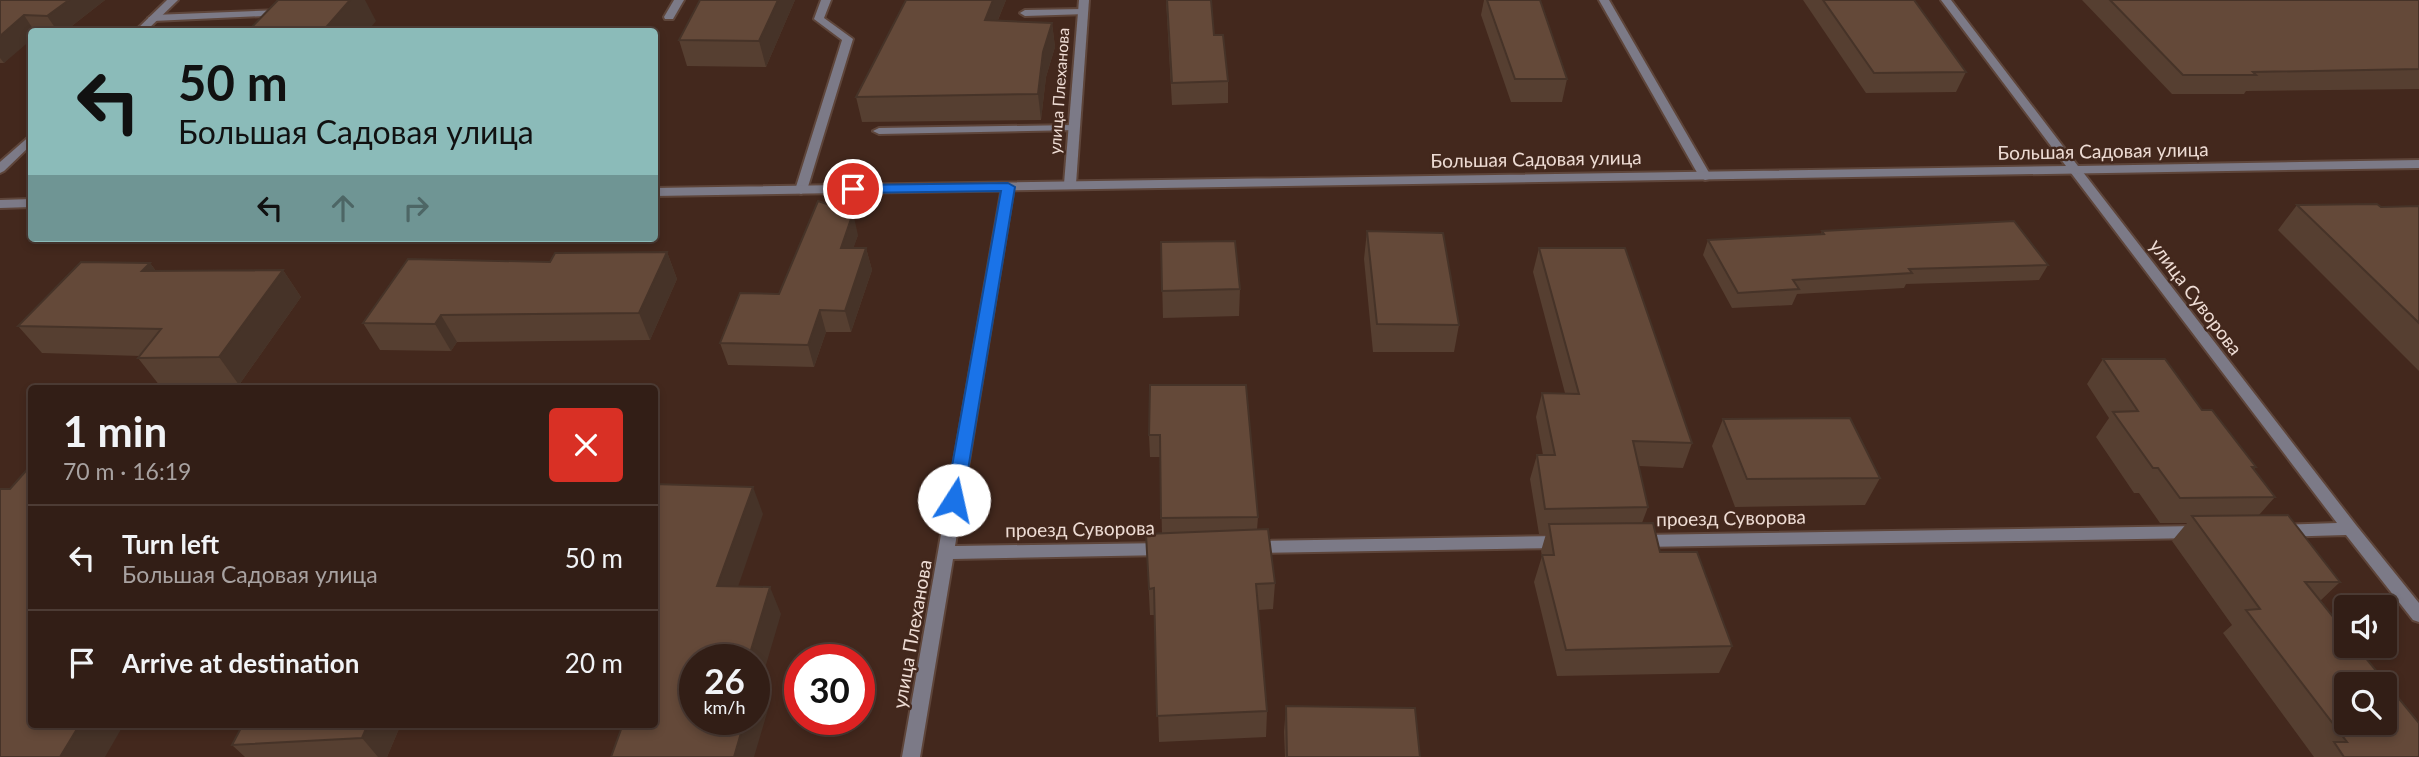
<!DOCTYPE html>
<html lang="en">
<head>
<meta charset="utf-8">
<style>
  :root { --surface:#321e16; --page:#3a271f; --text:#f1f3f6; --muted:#a8a2a1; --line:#4d3c35 }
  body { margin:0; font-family:Lato,sans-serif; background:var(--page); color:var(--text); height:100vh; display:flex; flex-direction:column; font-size:26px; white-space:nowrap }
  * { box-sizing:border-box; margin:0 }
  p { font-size:23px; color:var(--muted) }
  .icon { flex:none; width:38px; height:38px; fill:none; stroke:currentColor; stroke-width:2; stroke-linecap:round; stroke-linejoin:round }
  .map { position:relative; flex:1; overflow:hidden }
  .side { position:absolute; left:28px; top:385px; width:630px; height:343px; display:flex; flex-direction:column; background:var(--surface); border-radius:7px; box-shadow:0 4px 10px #0003,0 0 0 2px var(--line) }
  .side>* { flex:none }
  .hud { position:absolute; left:28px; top:28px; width:630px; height:214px; border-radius:7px; box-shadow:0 4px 10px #0003,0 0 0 2px var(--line); background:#8bbbb9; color:#111; overflow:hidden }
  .fabs { position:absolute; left:2334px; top:595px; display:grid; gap:14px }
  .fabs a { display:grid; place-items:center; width:63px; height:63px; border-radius:7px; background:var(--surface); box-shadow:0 4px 10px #0003,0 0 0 2px var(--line); font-size:35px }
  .speed { position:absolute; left:679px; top:644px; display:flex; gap:14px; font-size:35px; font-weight:700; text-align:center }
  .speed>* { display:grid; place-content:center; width:91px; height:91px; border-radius:50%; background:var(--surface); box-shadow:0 4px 10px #0003,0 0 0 2px var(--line); line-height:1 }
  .speed small { font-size:18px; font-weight:400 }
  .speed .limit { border:10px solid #d22; background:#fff; color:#111 }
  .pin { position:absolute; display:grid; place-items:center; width:60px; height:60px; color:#fff; margin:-30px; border:4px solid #fff; border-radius:50%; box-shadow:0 2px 7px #0007 }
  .me { position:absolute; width:77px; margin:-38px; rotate:10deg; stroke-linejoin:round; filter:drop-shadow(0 0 5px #0008) }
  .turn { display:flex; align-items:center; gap:24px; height:147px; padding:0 35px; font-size:32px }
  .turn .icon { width:91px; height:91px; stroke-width:2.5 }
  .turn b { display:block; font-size:49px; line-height:60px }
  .lanes { display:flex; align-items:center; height:66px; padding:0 35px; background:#0003; justify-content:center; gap:35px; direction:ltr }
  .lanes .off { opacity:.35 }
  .round { display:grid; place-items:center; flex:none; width:74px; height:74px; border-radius:7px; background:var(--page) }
  .head { display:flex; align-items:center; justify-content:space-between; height:119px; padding:0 35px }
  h1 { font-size:42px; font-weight:700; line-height:52px }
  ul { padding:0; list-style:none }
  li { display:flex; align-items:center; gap:21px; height:105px; padding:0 35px; border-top:2px solid var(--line) }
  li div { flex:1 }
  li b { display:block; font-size:26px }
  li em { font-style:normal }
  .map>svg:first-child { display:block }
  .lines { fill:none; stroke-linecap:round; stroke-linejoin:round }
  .service-casing { stroke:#5e453a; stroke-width:4 }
  .minor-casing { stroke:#5e453a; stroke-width:4 }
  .tertiary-casing { stroke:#5e453a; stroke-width:4 }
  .service { fill:#7c7a87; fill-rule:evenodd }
  .minor { fill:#7c7a87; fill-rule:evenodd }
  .tertiary { fill:#7c7a87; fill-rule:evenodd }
  .wall { fill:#563f31 }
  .shaded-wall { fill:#463328 }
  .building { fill:#644939; stroke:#463328; stroke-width:2; fill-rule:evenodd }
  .route { fill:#1a73e8; stroke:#114b97; stroke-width:2 }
  .labels { text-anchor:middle; stroke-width:5; stroke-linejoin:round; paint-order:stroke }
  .far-street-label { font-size:16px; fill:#eedcd4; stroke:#43281d }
  .street-label { font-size:19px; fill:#eedcd4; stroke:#43281d }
</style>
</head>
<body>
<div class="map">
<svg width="2419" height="757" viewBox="0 0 2419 757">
  <rect width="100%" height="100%" fill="#43281d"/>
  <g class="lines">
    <g class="service-casing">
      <g id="service">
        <path d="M674 0H684L673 19H665L664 17Z"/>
        <path d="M821 0H831L824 18 853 39 807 190 801 194 795 190 842 40 814 19Z"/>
        <path d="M1599 0H1609L1711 176 1709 179 1705 180 1699 176Z"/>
        <path d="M1083 9 1088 12 1087 14 1025 16 1020 13 1025 10Z"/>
        <path d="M281 10 285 11V15L153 21 148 18 153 15Z"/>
        <path d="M1074 125 1078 126V130L879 134 873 131 879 128Z"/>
      </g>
    </g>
    <g class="minor-casing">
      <g id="minor">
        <path d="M1079 0H1089L1076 184 1070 188 1064 184Z"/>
        <path d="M2075 166 2079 167 2356 525 2419 603V622L2413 620 2346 535 2281 537 2275 535 2273 531 2275 527 2281 525 2337 523 2071 173 2069 170Z"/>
        <path d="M1008 183 1014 187 955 546 1166 543 1172 545 1174 549 1172 553 1166 555 953 559 920 757H902L1002 187Z"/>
        <path d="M2198 526 2204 528 2206 532 2204 536 2198 538 1641 547 1635 545 1633 541 1635 537 1641 535Z"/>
        <path d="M1561 536 1567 538 1569 542 1567 546 1561 548 1252 553 1246 551 1244 547 1246 543 1252 541Z"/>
      </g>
    </g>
    <g class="tertiary-casing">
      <g id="tertiary">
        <path d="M167 0H178L145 32H134Z"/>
        <path d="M1941 0H1951L2078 166 2419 160V168L654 196V188L2066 166Z"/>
        <path d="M32 134V144L4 171 0 173V162Z"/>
        <path d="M32 199V207L0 208V200Z"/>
      </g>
    </g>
    <use href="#service" class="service"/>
    <use href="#minor" class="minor"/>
    <use href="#tertiary" class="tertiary"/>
  </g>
  <g class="wall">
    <path d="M0 0H105L64 32H32L4 63H0Z"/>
    <path d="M700 0H795L766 67 687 66 679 40Z"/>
    <path d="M906 0H1006L998 20 1052 23 1055 47 1046 77 1041 120 862 122 856 97Z"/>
    <path d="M1166 0H1211L1214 35 1228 81V103L1172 105Z"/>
    <path d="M1484 0H1540L1567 79 1562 102H1511L1481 15Z"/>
    <path d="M1803 0H1914L1966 72 1956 92 1866 93Z"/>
    <path d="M2082 0H2419V89L2246 91 2244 94H2172Z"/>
    <path d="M2297 205 2381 207 2419 206V371L2278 230Z"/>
    <path d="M1367 231 1459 325 1454 352H1373L1364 259Z"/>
    <path d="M1822 231 2048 265 2039 280 1906 284 1904 288 1797 294 1792 305 1732 308 1703 255 1708 240 1821 234Z"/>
    <path d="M858 235 853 248H866L872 270 851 332H826L814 367 728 365 720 343 779 294Z"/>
    <path d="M1161 242 1240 289 1239 316 1163 318Z"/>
    <path d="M1539 248 1692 443 1683 468 1639 466 1648 507 1642 523 1660 552 1732 646 1719 673 1557 676 1534 582 1542 556 1541 551 1546 534H1539L1530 479 1537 455H1543L1536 417 1542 393H1565L1533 272Z"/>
    <path d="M667 252 677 279 650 340 457 342 451 351 380 350 363 323 550 262Z"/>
    <path d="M150 263 156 271 283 270 301 297 239 385 160 386 138 358 140 356 42 353 18 326Z"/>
    <path d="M2103 359 2202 410 2256 467 2254 469 2275 497 2259 515 2340 582 2320 601 2419 757H2314L2223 633 2232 625 2172 541 2187 523H2160L2139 493H2134L2096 437 2109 418 2087 384Z"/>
    <path d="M1150 385 1258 517 1257 530 1275 583 1273 609 1258 610 1267 711 1266 737 1159 742 1155 615H1150L1146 534 1162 533 1160 457H1150L1149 435Z"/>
    <path d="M1723 419 1880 478 1865 505 1735 507 1712 446Z"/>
    <path d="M1286 706 1420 757H1285L1284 732Z"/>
    <path d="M401 724 387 757H245L232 745Z"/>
  </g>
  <g class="shaded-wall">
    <path d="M69 0H105L64 32H58L47 16Z"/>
    <path d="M350 0H365L376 21 367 32H322Z"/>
    <path d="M778 0H795L766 67 759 41Z"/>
    <path d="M993 0H1006L988 44 985 20Z"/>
    <path d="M24 15 35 32H32V39L4 63 0 58V36Z"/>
    <path d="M1052 23 1055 47 1046 77 1041 120 1038 94 1043 52Z"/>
    <path d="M853 213 858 235 846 270 841 248Z"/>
    <path d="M866 248 872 270 851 332 845 311Z"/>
    <path d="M667 252 677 279 650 340 639 313Z"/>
    <path d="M150 263 170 291 142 271Z"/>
    <path d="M283 270 301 297 239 385 219 357Z"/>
    <path d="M820 310 826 332 814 367 808 345Z"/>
    <path d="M441 315 457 342 451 351 435 324Z"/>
    <path d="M753 487 763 514 729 613 717 586Z"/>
    <path d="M770 587 781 614 761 682 770 703 754 757H734L745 719H754V660H748Z"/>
    <path d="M80 724H124L105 757H60Z"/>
    <path d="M368 724H401L387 757H378L362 738Z"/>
  </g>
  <g class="building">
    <path d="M0 0H69L47 16 24 15 0 36Z"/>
    <path d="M278 0H350L322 32H247Z"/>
    <path d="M700 0H778L759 41 679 40Z"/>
    <path d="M906 0H993L985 20 1052 23 1043 52 1038 94 856 97Z"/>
    <path d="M1167 0H1211L1214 35H1223L1228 81 1172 83Z"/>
    <path d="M1487 0H1540L1567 79H1515Z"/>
    <path d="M1823 0H1914L1966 72 1874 73Z"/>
    <path d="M2110 0H2419V69L2253 72 2256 75H2183Z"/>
    <path d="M818 201 853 213 841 248H866L845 311 820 310 808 345 720 343 740 293 779 294Z"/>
    <path d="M2377 204 2381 207 2419 206V323L2297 205Z"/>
    <path d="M2014 221 2048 265 1909 269 1912 273 1793 280 1799 289 1738 293 1708 240 1824 234 1822 231Z"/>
    <path d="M1367 231 1443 233 1459 325 1377 324Z"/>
    <path d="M1235 241 1240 289 1162 291 1161 242Z"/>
    <path d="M1539 248H1625L1692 443 1633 441 1648 507 1545 509 1537 455H1555L1542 393 1579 394Z"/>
    <path d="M667 252 639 313 441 315 435 324 363 323 408 259 550 262 555 253Z"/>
    <path d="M81 262 150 263 142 271 283 270 219 357 138 358 161 329 18 326Z"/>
    <path d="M2103 359H2165L2202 410H2212L2256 467H2252L2275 497 2180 498 2158 468H2153L2113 412 2138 411Z"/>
    <path d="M1150 385H1246L1258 517 1161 518 1160 435H1149Z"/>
    <path d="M1850 418 1880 478 1747 479 1723 419Z"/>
    <path d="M32 464V724H80L60 757H0V489H10Z"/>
    <path d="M654 484 753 487 717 586 770 587 748 660H695V719H745L734 757H611L623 724H654V644L658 635H654Z"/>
    <path d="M2288 515 2340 582H2305L2347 634V646H2356L2419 723V757H2344L2334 742H2347L2246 610 2260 609 2192 516ZM2347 684H2385V723H2347Z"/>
    <path d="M1653 523 1660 552H1697L1732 646 1566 650 1542 555H1554L1549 524Z"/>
    <path d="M1268 529 1275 583 1256 584 1267 711 1157 716 1154 588 1149 589 1146 534Z"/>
    <path d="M754 677H759L754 691Z"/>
    <path d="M1286 706 1415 708 1420 757H1287Z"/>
    <path d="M243 724H368L362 738 232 745Z"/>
  </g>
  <path class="route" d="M1008 183 1015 187 963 500 961 505H948L946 500 1001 191 853 193 846 189 853 185Z"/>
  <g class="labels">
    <g class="far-street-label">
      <text transform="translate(1059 91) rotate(-86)" y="6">улица Плеханова</text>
    </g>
    <g class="street-label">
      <text transform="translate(2103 151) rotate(-1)" y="7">Большая Садовая улица</text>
      <text transform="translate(1536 159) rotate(-1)" y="7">Большая Садовая улица</text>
      <text transform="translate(2196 297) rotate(53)" y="7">улица Суворова</text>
      <text transform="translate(1731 518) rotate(-1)" y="7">проезд Суворова</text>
      <text transform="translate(1080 529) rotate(-1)" y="7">проезд Суворова</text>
      <text transform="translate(912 634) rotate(-80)" y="7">улица Плеханова</text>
    </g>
  </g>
</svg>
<div class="fabs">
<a><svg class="icon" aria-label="sound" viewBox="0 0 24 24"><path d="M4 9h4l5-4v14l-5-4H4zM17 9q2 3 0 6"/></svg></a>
<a><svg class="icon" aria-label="search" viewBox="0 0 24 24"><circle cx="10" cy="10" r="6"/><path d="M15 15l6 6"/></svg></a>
</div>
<div class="speed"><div>26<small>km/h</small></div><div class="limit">30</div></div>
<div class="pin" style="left:853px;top:189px;background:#d93025"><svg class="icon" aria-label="arrive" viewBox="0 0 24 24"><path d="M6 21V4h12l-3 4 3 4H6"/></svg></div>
<svg class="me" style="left:954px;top:500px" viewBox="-20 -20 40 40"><circle r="19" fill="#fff"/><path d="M0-13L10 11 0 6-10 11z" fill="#1a73e8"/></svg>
<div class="hud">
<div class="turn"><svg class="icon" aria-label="left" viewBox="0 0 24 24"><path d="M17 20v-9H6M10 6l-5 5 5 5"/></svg><div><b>50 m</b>Большая Садовая улица</div></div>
<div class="lanes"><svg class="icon" aria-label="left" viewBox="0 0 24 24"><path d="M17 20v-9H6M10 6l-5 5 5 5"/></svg><svg class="icon off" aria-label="ahead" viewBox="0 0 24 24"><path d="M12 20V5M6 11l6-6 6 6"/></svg><svg class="icon off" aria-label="right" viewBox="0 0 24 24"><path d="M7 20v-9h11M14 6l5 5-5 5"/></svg></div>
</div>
<section class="side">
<div class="head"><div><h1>1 min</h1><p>70 m · 16:19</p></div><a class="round" style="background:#d93025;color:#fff"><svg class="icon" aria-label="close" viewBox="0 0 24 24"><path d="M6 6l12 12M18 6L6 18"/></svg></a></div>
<ul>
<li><svg class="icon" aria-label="left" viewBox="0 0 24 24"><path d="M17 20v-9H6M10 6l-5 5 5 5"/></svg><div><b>Turn left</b><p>Большая Садовая улица</p></div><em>50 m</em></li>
<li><svg class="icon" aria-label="arrive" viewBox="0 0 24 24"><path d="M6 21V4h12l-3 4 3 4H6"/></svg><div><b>Arrive at destination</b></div><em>20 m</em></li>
</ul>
</section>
</div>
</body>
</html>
